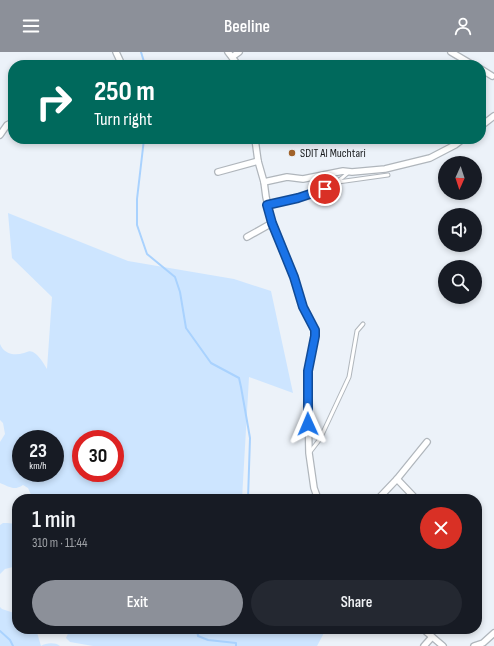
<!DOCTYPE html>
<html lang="en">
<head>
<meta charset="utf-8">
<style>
  :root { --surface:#171b24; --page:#242831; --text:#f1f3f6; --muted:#9ea1a6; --accent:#8c9099 }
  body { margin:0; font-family:"Sofia Sans Condensed",sans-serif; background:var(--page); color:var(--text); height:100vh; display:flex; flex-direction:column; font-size:15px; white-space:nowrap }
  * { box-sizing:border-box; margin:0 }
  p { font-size:13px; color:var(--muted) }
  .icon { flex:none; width:22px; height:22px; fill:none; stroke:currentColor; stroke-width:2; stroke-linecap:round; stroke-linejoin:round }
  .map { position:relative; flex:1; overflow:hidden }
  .sheet { position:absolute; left:12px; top:442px; width:470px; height:140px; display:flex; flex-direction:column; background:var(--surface); border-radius:16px; box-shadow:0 2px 6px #0003 }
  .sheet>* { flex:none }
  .banner { position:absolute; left:8px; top:8px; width:478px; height:84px; border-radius:16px; box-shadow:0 2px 6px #0003; background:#00695c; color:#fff; overflow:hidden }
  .needle { width:26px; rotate:183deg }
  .buttons { position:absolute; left:438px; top:104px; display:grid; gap:8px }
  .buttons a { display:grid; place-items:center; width:44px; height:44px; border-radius:50%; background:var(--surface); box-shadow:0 2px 6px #0003; font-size:20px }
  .speed { position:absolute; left:12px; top:378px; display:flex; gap:8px; font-size:20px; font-weight:700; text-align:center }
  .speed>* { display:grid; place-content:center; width:52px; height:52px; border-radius:50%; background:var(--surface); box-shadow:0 2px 6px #0003; line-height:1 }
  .speed small { font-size:10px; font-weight:400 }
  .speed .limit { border:6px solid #d22; background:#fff; color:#111 }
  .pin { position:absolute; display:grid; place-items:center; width:34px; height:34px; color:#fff; margin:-17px; border:2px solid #fff; border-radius:50%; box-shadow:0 1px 4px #0007 }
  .me { position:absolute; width:44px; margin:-22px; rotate:359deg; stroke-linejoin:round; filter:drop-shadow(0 0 3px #0008) }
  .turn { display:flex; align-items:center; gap:14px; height:84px; padding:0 20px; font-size:18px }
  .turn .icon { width:52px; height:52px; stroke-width:2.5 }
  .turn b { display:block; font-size:28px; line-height:34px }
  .round { display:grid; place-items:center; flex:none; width:42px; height:42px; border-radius:21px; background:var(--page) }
  .head { display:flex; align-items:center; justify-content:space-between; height:68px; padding:0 20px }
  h1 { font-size:24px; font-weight:600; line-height:30px }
  .cta { display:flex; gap:8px; margin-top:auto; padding:8px 20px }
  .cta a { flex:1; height:46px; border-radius:24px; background:var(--accent); color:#fff; font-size:16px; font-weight:600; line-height:46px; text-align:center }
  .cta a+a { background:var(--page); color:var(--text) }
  header { display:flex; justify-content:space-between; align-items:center; height:52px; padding:0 20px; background:var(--accent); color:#fff; font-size:18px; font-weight:600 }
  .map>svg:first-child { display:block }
  .green { fill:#cde5ff; fill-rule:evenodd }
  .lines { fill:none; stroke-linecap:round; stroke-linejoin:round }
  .stream { stroke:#a9d2fe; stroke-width:2 }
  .service-casing { stroke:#b0b6bc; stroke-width:5 }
  .minor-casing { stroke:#b0b6bc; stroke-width:8 }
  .service { stroke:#fff; stroke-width:3 }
  .minor { stroke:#fff; stroke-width:5.5 }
  .route-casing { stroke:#114b97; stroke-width:10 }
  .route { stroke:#1a73e8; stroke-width:7 }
  .poi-dot { fill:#a1622a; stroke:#ecf2f9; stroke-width:1.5 }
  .labels { text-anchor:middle; stroke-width:3.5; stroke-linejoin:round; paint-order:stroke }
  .poi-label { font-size:12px; fill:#17191b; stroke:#ecf2f9; text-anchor:start }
</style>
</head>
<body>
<header><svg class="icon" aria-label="menu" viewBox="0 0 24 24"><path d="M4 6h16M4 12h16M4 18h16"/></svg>Beeline<svg class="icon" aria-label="person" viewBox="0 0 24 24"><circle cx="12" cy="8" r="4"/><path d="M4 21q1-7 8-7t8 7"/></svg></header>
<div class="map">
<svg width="494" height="594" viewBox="0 0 494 594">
  <rect width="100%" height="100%" fill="#ecf2f9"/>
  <g class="green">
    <path d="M8 161 128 209 234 227 271 239 293 341 249 325 242 447H33L28 436 23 433C14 439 10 435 0 431V390L5 382 3 371 0 368V292C4 302 14 304 24 301 27 300 29 298 33 300 39 303 44 312 47 317L52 245 12 206ZM21 387H55V421H21ZM81 387H115V421H81Z"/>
    <path d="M3 471H7L17 472V514L5 517 0 522V473Z"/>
    <path d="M0 555 2 557 17 562V577H36L41 594C46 591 55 590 60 594H0Z"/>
    <path d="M70 577H323L325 579 317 594H93L70 590 66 586Z"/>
  </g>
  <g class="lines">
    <g class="stream">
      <path d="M141 0 145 13"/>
      <path d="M144 87 137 147V173L147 202 175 225 180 240 186 276 211 311 239 326 241 335 250 386 248 447"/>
      <path d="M197 577 198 584 208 588 236 591V594"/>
      <path d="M0 579 10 588 13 594"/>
    </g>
    <g class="service-casing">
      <g id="service">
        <path d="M338 130 388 123"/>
        <path d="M268 152C297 146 327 141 349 120"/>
        <path d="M310 400 320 387 349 325 357 279 363 272"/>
      </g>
    </g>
    <g class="minor-casing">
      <g id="minor">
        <path d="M116 0 122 13"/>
        <path d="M228 0 238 13"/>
        <path d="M451 0 473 13"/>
        <path d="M232 5 239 0"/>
        <path d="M481 17 492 24"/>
        <path d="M481 74 494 64"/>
        <path d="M0 83 7 73 13 70"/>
        <path d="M255 87 258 109 264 130 266 145 272 171 294 225 303 255 315 278V284L308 319V357L309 401 314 436 318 447"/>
        <path d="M218 120 258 109"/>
        <path d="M264 130 287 125 303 127 343 119 352 120 385 117 430 106 455 93 463 87"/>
        <path d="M247 185 272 171"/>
        <path d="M397 427 416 447"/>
        <path d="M378 447 397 427 427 390"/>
        <path d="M423 577 443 594"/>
        <path d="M424 594 432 585"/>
        <path d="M474 594 483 591 494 581"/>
      </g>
    </g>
    <use href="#service" class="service"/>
    <use href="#minor" class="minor"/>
  </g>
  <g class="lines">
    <g class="route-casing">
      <path id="route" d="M308 372V319L315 284V278L303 255 294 225 272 171 267 153 298 146 325 137"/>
    </g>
    <use href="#route" class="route"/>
  </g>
  <circle class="poi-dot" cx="292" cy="101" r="4"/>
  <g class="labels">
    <g class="poi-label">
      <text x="300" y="105">SDIT Al Muchtari</text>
    </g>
  </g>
</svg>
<div class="buttons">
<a><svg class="needle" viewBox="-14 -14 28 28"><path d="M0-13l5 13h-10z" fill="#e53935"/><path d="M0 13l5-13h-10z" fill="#9ea1a6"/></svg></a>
<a><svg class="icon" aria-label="sound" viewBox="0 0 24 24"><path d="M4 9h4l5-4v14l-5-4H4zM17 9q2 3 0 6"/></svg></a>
<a><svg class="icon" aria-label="search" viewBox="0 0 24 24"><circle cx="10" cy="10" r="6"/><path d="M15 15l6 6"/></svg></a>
</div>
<div class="speed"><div>23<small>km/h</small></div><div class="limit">30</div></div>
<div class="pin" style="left:325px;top:137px;background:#d93025"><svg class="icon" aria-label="arrive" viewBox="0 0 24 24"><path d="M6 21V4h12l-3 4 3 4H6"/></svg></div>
<svg class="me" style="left:308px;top:372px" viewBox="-20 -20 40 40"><path d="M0-17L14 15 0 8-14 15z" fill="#1a73e8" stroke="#fff" stroke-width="4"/></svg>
<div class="banner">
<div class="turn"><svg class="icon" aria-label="right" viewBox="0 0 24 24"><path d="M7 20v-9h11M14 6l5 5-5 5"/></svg><div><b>250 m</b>Turn right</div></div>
</div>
<section class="sheet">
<div class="head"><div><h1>1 min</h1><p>310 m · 11:44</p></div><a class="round" style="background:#d93025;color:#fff"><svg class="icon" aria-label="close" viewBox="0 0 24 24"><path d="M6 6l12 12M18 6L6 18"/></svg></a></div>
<div class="cta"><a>Exit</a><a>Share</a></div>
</section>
</div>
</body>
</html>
